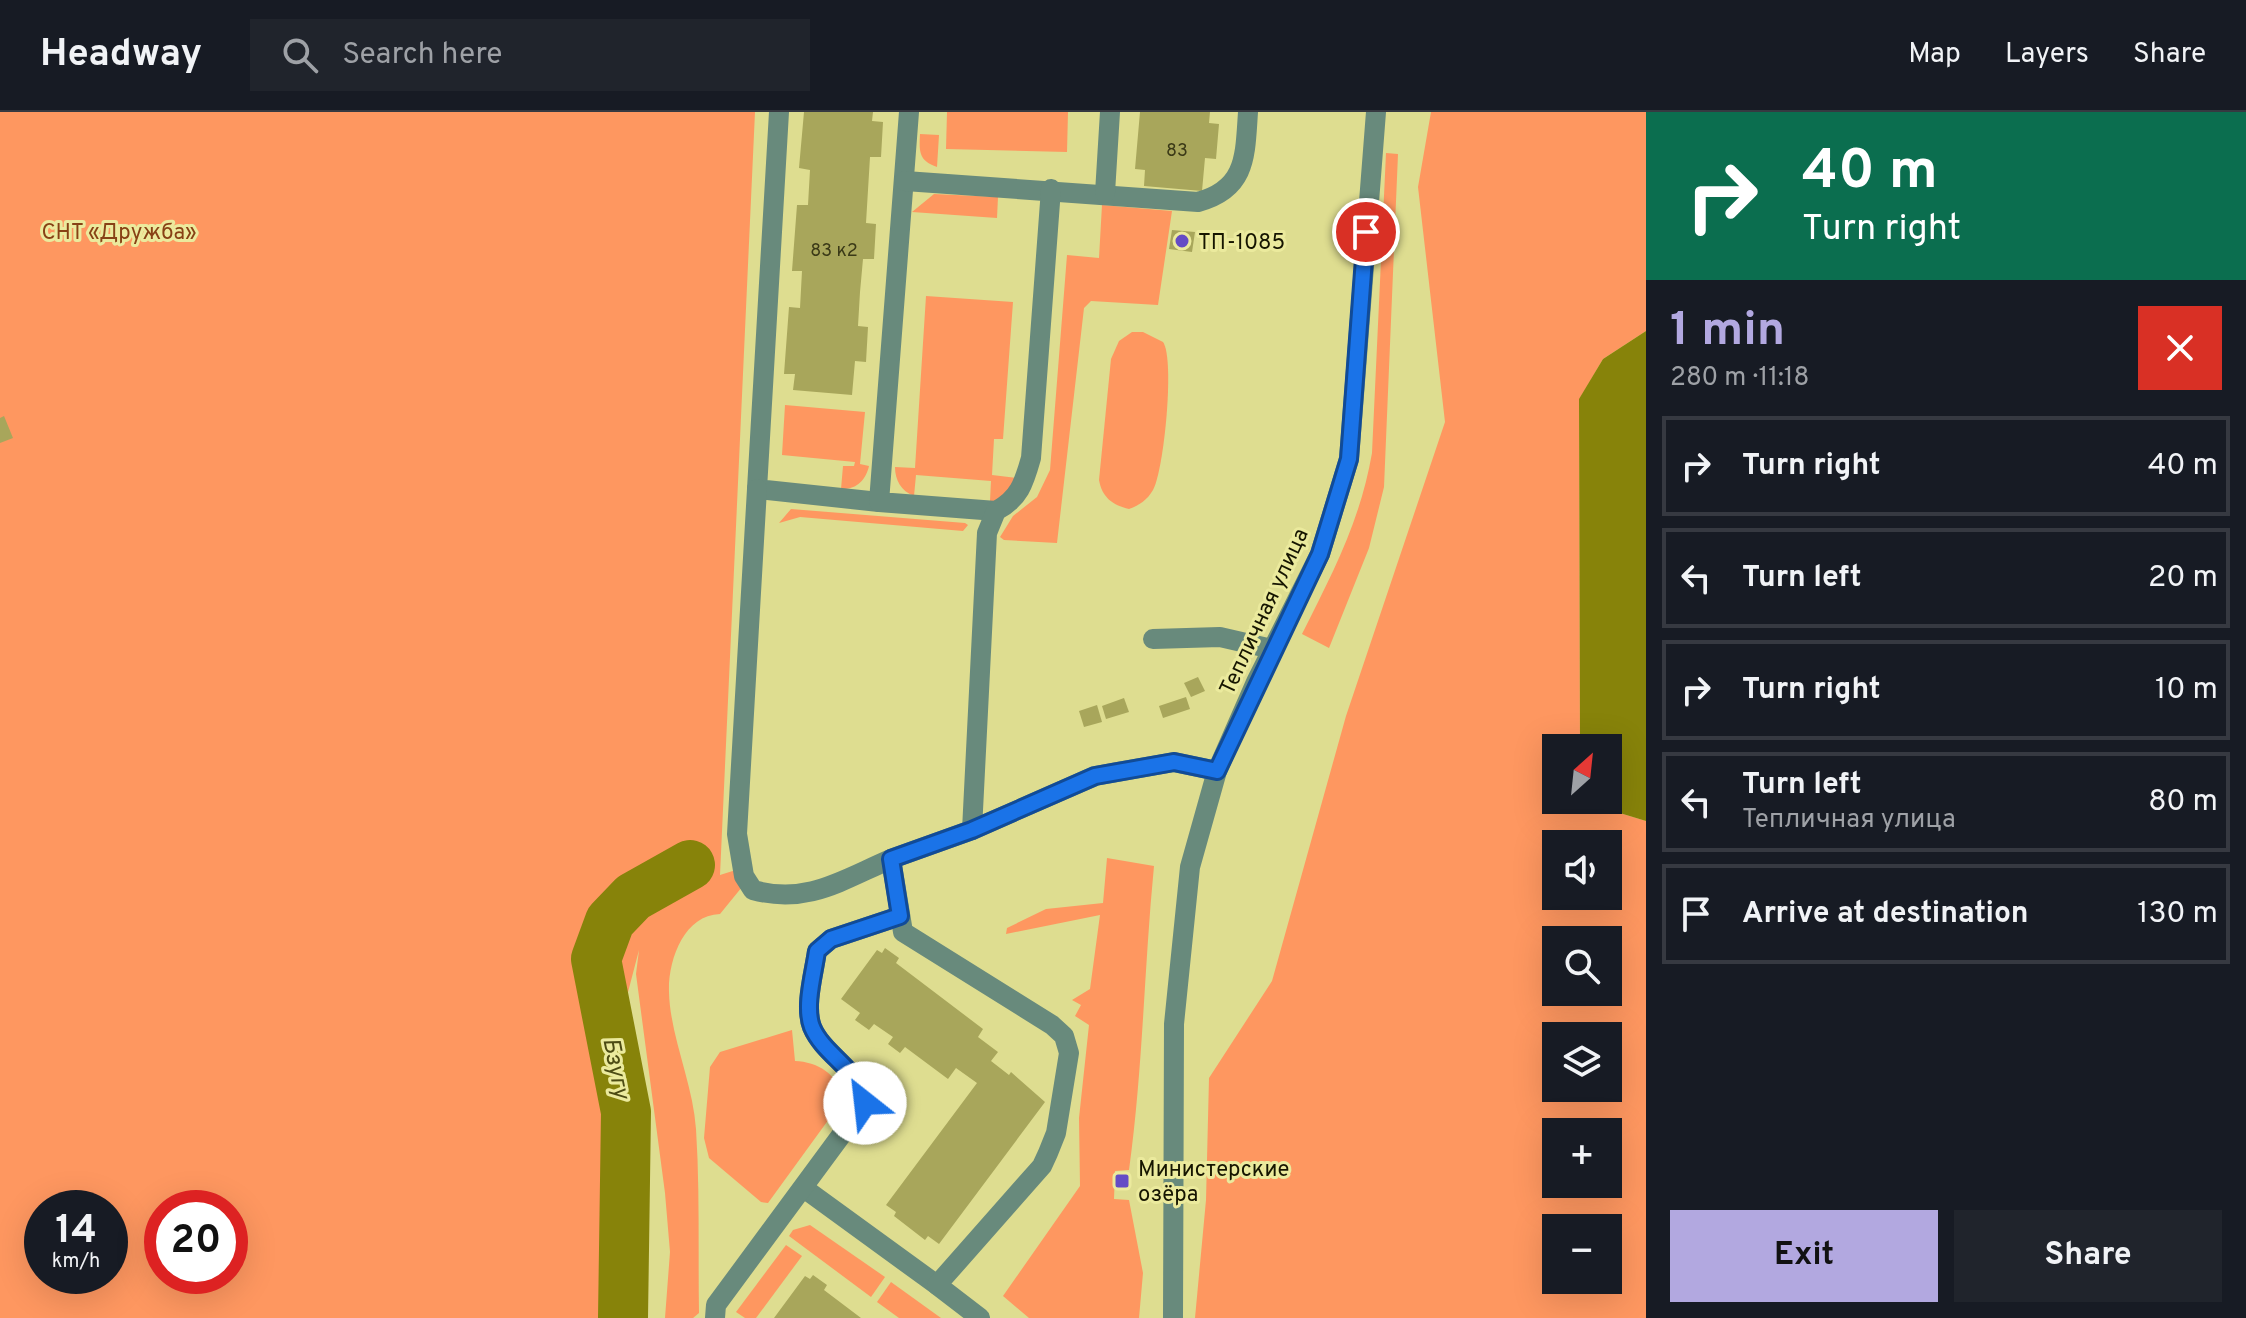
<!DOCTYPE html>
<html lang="en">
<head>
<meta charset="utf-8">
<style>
  :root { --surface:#171b24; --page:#20242c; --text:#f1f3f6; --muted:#9ea1a6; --line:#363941; --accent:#b2a8e0 }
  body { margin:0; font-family:Overpass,sans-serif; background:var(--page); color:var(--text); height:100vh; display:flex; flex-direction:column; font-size:30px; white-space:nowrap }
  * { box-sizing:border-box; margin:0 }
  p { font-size:26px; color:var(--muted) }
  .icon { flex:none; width:44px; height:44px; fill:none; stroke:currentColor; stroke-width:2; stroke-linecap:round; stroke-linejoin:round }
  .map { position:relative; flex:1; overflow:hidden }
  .panel { display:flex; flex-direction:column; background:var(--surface); width:600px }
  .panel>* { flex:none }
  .banner { background:#0b6e4f; color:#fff; overflow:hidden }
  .needle { width:52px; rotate:27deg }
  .buttons { position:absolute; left:1542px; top:622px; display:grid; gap:16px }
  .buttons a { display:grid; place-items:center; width:80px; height:80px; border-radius:0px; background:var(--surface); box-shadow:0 8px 32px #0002; font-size:40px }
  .speed { position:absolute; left:24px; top:1078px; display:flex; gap:16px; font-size:40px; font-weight:700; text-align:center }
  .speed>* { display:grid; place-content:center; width:104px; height:104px; border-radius:50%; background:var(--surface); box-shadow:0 8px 32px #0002; line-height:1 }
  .speed small { font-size:20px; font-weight:400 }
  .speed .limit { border:12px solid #d22; background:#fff; color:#111 }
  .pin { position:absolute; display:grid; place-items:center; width:68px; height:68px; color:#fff; margin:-34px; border:4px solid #fff; border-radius:50%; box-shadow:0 2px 8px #0007 }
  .me { position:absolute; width:88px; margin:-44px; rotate:331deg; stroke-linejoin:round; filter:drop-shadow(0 0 6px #0008) }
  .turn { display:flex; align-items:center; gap:28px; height:168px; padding:0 24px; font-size:36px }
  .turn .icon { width:104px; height:104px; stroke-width:2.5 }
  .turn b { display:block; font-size:56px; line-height:68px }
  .round { display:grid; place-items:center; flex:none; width:84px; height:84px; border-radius:0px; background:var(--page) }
  .headline { display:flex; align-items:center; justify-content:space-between; height:136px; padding:0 24px }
  h1 { font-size:48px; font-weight:700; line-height:60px; color:var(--accent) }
  .primary-button { display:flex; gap:16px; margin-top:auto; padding:16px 24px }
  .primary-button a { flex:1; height:92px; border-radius:0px; background:var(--accent); color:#111; font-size:32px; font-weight:700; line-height:92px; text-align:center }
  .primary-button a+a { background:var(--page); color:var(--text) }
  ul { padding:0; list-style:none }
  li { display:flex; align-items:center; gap:24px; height:100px; margin:0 16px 12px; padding:0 8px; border:4px solid var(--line); border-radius:0px }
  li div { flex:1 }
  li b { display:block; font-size:30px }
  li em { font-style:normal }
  header { display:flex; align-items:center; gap:48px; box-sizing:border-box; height:112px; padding:0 40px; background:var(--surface); border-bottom:2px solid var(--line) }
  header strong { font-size:38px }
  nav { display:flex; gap:44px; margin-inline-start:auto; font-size:28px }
  .search { width:560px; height:72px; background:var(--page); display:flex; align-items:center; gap:20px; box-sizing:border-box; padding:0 28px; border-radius:0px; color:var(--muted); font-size:30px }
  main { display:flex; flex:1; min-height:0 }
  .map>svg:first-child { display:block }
  .green { fill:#fe9760; fill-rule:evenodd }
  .water { fill:#87830a }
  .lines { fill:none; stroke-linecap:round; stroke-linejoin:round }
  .river { stroke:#87830a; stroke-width:50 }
  .building { fill:#a8a65b }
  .minor { stroke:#688a7c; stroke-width:20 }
  .route-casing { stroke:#114b97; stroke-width:20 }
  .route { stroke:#1a73e8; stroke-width:14 }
  .poi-dot { fill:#654cc5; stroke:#ebea9d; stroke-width:3 }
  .labels { text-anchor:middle; stroke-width:6; stroke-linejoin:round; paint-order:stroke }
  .number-label { font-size:18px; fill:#3a3917 }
  .park-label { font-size:22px; fill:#884115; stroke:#ebea9d }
  .poi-label { font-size:22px; fill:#161500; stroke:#ebea9d; text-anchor:start }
  .street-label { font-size:22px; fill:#161500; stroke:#ebea9d }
  .water-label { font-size:24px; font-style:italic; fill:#4c4b13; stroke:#ebea9d }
</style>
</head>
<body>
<header>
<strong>Headway</strong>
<div class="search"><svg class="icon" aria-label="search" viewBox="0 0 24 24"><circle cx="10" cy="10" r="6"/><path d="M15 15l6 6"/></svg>Search here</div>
<nav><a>Map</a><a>Layers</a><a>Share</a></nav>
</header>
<main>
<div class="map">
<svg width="1646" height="1206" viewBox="0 0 1646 1206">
  <rect width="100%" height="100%" fill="#dedd90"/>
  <g class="green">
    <path d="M0 0H755L720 763 739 757 742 775 720 802C684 803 668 848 669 880 670 924 693 971 696 1017 700 1078 698 1140 699 1201L693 1206H665L670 1140 665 1081 636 862 639 838 627 884 646 1045 642 1206H0ZM42 1096H110V1164H42ZM162 1096H230V1164H162Z"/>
    <path d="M947 0H1068L1067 40 946 37Z"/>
    <path d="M1431 0H1646V219L1603 247 1579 288 1580 636H1556V688H1605L1610 698 1646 709V1206H1195L1206 1088 1209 966 1272 869 1346 604 1445 310 1418 75ZM1556 732H1608V784H1556ZM1556 828H1608V880H1556ZM1556 924H1608V976H1556ZM1556 1020H1608V1072H1556ZM1556 1116H1608V1168H1556Z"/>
    <path d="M920 22 939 23 937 55C919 49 919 40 920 22Z"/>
    <path d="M1386 41 1398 42 1384 375 1369 436 1329 536 1302 522C1333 460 1360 410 1372 341Z"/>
    <path d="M934 82 998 85 997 106 912 100Z"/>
    <path d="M1102 93 1172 99 1158 193 1091 189 1084 196 1057 431 1004 428 1000 425 1013 404 1037 385 1050 358 1067 143 1099 146Z"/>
    <path d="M926 184 1013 190 1003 327H994L992 363 1017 366 999 390 990 389 991 369 916 363 914 384C901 379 895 368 895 355L915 356Z"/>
    <path d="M1132 220H1143L1163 230C1175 247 1164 358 1153 378 1147 388 1140 393 1129 397 1112 393 1102 385 1099 368L1111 247 1119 229Z"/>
    <path d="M785 293 865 300 860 352 869 354C866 368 856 378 841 377L843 354H854L855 350 782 343Z"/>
    <path d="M791 397 965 411 968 413 963 419 800 405 779 411Z"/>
    <path d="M1107 746 1154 754C1144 856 1143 957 1129 1058L1115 1059 1114 1087 1129 1088 1143 1161 1139 1206H1029L1003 1184 1080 1074 1079 1006 1089 913 1075 904 1081 893 1072 888 1090 877 1100 803 1006 822 1007 816 1046 797 1103 791Z"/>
    <path d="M792 918 795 949C821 950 847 967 837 996L768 1091 761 1090 709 1046 704 1026 710 955 720 940Z"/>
    <path d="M810 1113 885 1165 871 1185 789 1124 793 1118Z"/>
    <path d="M786 1133 802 1144 756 1206H745L736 1200Z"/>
    <path d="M891 1170 941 1206H899L877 1190Z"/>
  </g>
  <path class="water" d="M1646 219V709L1610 698 1605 688H1608V636H1580L1579 287 1603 247Z"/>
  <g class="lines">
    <path class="river" d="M623 1206 626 1000 596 847 610 809 633 785 690 753"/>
  </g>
  <g class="building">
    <path d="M804 0H873L872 9 883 10 881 45H870L866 111 876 112 874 147H863L860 180 858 214 868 215 866 250 855 249 852 283 793 278 795 262H784L789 195 800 196 802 159H792L797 93H808L810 58 799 56Z"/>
    <path d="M1140 0H1210L1209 11 1219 12 1216 47 1205 46 1202 79 1144 74 1145 58 1135 57Z"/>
    <path d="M1172 118 1195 120 1192 140 1169 137Z"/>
    <path d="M4 304 13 326 0 331V306Z"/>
    <path d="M1198 565 1205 579 1191 585 1184 571Z"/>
    <path d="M1186 585 1190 597 1163 606 1159 594Z"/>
    <path d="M1124 586 1129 600 1106 607 1102 594Z"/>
    <path d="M1097 593 1102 610 1084 615 1079 599Z"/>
    <path d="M885 836 899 846 896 851 983 917 978 925 998 940 991 949 1009 963 1011 960 1045 990 939 1132 928 1124 925 1128 894 1104 896 1100 886 1093 977 971 956 956 948 967 905 935 900 941 888 932 893 925 874 912 869 918 855 908 860 901 841 887 877 838 882 841Z"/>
    <path d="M813 1163 827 1173 824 1178 861 1206H774L805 1164 810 1167Z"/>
  </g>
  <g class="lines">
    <g class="minor">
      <path d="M779 0 757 377 879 390"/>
      <path d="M909 0 879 390 996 399"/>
      <path d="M905 69 1198 90C1247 77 1245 43 1248 0"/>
      <path d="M1105 81 1110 0"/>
      <path d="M757 377 737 722 744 764 753 778C807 793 842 768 891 747"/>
      <path d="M1153 527 1220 525 1272 537"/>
      <path d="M972 718 987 421 996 399C1019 387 1024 371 1031 346L1051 77"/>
      <path d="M805 1077 937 1173"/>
      <path d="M715 1206 716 1193 865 991C862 959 824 944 812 915 804 894 814 861 817 839L831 827 900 804"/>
      <path d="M980 1206 937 1173 1042 1054 1048 1041 1056 1021 1069 941 1064 924 1052 913 903 820 891 747 972 718 1095 664 1174 650 1217 659"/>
      <path d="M1173 1206 1174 912 1190 755 1217 659 1256 570 1320 442 1349 347 1376 0"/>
    </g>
  </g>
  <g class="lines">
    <g class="route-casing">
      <path id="route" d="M865 991C862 959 824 944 812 915 804 894 814 861 817 839L831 827 900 804 891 747 972 718 1095 664 1174 650 1217 659 1320 442 1349 347 1366 120"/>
    </g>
    <use href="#route" class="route"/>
  </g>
  <g class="poi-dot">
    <circle cx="1182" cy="129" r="8"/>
    <rect x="1114" y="1061" width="16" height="16" rx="4"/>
  </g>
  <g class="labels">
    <g class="number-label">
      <text x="1177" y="44">83</text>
      <text x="834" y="144">83 к2</text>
    </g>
    <g class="park-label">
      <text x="119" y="127">СНТ «Дружба»</text>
    </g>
    <g class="poi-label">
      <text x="1198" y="137">ТП-1085</text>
      <text x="1138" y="1064">Министерские<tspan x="1138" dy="25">озёра</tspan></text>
    </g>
    <g class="street-label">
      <text transform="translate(1263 499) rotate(-65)" y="8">Тепличная улица</text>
    </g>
    <g class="water-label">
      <text transform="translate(617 956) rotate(79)" y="8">Бзугу</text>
    </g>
  </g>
</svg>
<div class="buttons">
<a><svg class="needle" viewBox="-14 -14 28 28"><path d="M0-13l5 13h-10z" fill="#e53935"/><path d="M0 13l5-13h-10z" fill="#9ea1a6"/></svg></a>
<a><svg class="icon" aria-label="sound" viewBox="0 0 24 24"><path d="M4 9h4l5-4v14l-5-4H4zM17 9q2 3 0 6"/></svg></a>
<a><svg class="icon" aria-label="search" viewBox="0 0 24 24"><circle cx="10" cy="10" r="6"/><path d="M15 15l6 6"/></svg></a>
<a><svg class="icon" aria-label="layers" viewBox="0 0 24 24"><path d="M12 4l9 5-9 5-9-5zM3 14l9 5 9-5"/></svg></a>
<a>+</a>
<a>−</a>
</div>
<div class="speed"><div>14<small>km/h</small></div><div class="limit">20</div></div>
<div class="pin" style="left:1366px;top:120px;background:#d93025"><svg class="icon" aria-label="arrive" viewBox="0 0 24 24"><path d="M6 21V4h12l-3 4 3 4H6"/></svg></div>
<svg class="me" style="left:865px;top:991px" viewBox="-20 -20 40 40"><circle r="19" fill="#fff"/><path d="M0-13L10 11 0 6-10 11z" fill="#1a73e8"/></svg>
</div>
<section class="panel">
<div class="banner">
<div class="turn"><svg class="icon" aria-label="right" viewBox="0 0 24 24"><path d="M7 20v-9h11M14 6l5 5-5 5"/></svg><div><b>40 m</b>Turn right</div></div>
</div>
<div class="headline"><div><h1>1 min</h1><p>280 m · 11:18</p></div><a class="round" style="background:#d93025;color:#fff"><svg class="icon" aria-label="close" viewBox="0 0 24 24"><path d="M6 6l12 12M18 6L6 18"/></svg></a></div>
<ul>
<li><svg class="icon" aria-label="right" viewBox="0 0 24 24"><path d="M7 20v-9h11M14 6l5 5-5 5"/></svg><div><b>Turn right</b></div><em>40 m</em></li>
<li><svg class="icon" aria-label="left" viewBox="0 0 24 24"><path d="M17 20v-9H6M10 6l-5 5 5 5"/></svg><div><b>Turn left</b></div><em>20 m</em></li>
<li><svg class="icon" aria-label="right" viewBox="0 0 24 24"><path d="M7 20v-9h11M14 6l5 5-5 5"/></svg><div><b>Turn right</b></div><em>10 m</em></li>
<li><svg class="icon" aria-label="left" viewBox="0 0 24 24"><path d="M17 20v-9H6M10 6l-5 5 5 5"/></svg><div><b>Turn left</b><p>Тепличная улица</p></div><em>80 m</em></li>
<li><svg class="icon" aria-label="arrive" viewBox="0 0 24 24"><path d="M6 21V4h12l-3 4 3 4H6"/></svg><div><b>Arrive at destination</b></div><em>130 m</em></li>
</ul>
<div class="primary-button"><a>Exit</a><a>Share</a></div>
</section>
</main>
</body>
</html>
